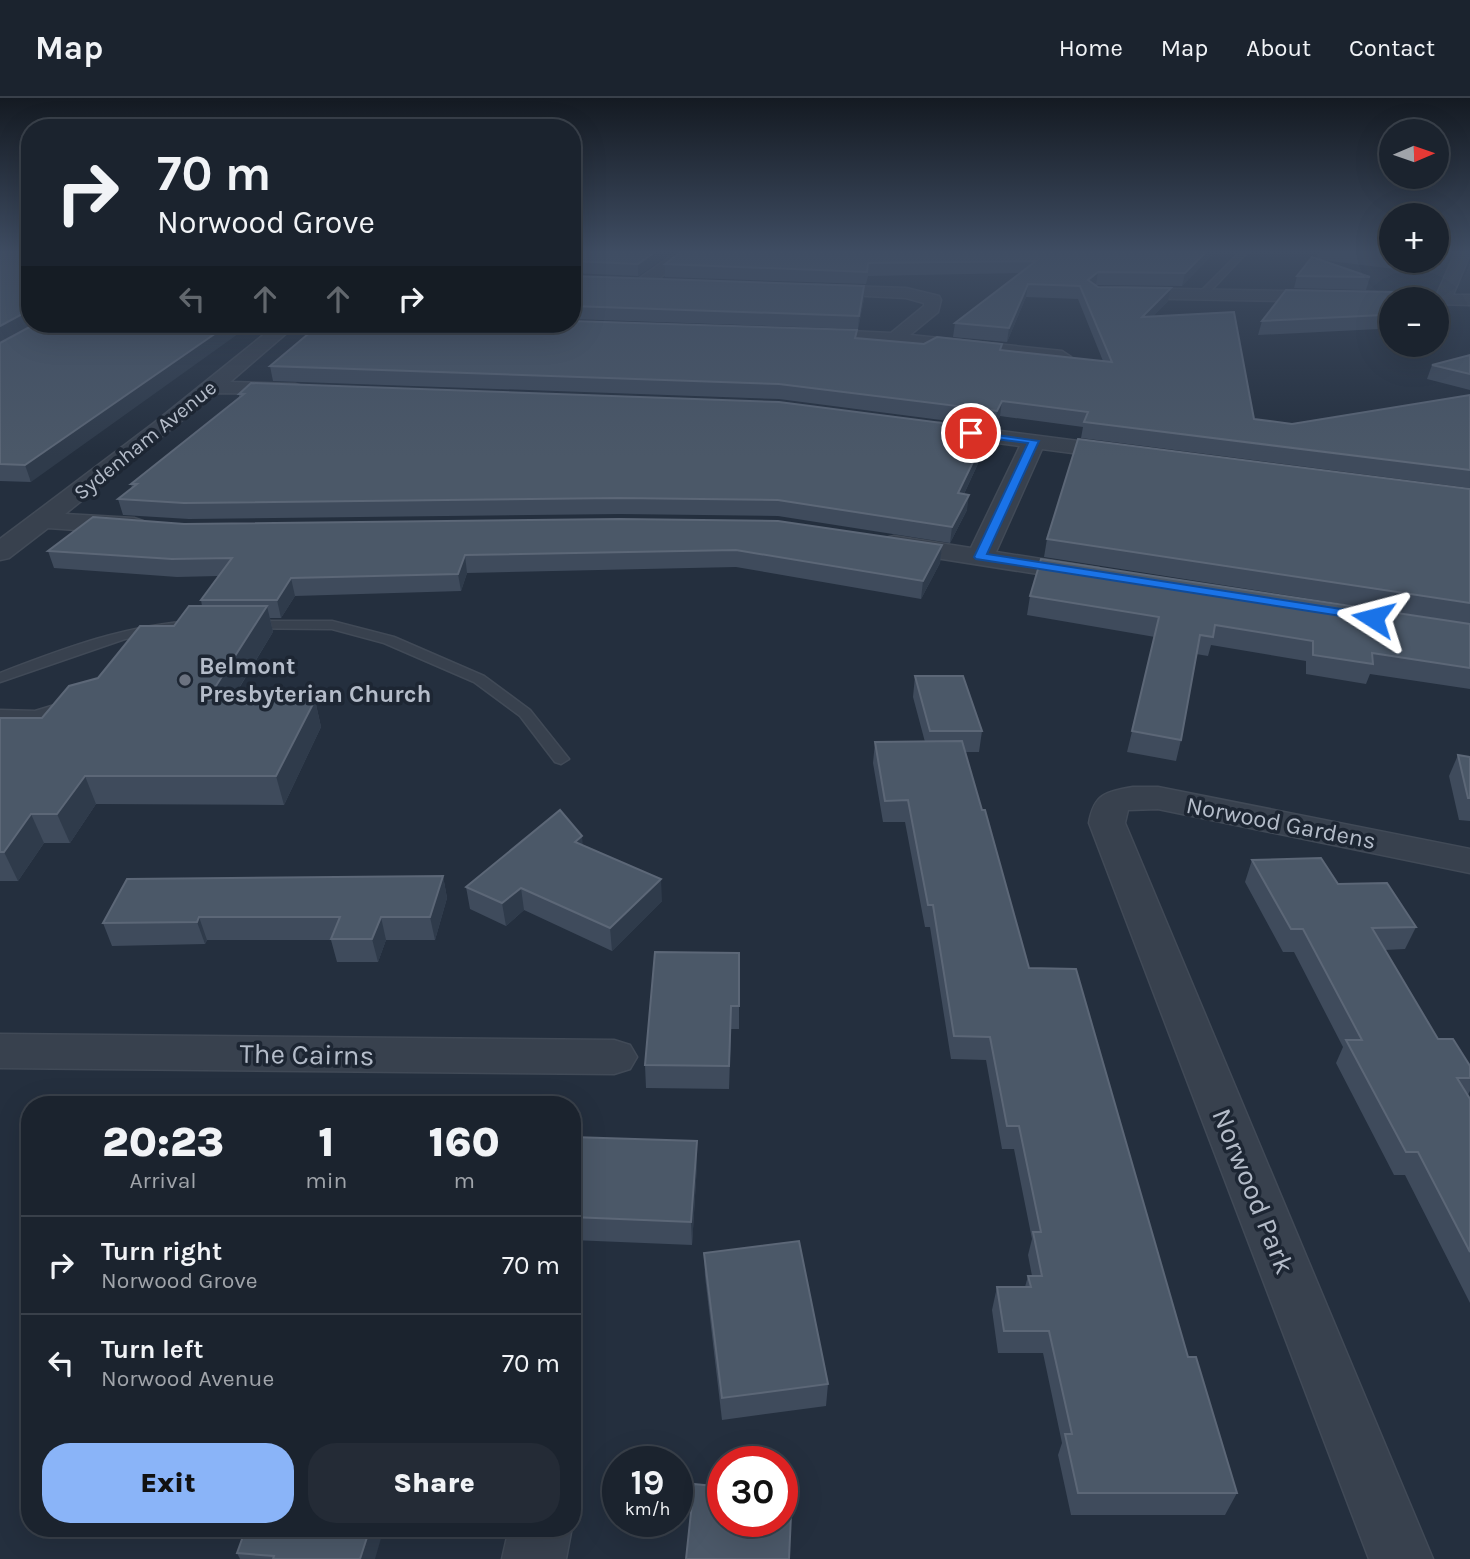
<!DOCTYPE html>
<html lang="en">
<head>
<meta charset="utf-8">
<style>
  :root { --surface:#1b232e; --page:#242b36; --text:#f1f3f6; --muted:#a0a4aa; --line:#39404a; --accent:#8ab4f8 }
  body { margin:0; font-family:Karla,sans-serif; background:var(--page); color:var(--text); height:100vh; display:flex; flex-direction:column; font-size:26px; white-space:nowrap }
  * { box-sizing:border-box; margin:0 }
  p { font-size:23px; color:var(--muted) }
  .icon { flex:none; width:38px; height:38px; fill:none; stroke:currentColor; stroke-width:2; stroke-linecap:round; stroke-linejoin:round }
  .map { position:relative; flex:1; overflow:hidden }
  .panel { position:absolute; left:21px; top:998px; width:560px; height:441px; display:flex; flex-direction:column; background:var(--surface); border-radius:28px; box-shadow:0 7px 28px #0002,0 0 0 2px var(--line) }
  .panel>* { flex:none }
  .guide { position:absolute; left:21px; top:21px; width:560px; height:214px; border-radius:28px; box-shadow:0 7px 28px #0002,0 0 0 2px var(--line); background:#1b232e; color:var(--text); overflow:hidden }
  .needle { width:46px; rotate:88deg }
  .fabs { position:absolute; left:1379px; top:21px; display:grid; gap:14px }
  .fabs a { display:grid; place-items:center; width:70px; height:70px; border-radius:50%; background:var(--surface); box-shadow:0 7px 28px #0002,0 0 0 2px var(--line); font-size:35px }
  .speed { position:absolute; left:602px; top:1348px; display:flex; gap:14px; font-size:35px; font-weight:700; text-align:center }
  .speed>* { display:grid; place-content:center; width:91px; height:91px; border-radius:50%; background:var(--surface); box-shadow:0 7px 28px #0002,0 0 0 2px var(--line); line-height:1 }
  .speed small { font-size:18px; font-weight:400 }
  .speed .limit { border:10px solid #d22; background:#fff; color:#111 }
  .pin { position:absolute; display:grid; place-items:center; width:60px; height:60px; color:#fff; margin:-30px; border:4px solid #fff; border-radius:50%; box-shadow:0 2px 7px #0007 }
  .me { position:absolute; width:77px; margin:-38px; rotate:279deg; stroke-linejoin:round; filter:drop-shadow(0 0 5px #0008) }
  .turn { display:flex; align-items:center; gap:24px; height:147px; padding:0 21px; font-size:32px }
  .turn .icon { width:91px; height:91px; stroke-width:2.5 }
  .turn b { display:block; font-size:49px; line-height:60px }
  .lanes { display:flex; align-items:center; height:66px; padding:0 21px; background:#0003; justify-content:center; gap:35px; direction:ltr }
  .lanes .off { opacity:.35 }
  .eta { display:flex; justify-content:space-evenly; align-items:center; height:119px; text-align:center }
  .eta b { font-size:42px; font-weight:800; line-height:49px }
  .button { display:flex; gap:14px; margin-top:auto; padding:14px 21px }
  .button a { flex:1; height:80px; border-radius:28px; background:var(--accent); color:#111; font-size:28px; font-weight:800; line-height:80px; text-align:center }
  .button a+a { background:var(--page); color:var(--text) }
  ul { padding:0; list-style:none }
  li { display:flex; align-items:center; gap:21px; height:98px; padding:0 21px; border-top:2px solid var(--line) }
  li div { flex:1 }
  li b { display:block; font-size:26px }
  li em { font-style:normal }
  header { display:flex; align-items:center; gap:42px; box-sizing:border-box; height:98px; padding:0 35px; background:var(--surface); border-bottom:2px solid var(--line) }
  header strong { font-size:33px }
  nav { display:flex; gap:38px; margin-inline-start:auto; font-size:24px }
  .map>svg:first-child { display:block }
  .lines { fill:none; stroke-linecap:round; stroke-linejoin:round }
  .lane-casing { stroke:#414a57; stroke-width:3 }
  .street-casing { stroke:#414a57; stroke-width:3 }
  .lane { fill:#38414e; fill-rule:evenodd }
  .street { fill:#38414e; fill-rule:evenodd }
  .wall { fill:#3f4b5c }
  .shaded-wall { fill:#2f3b4b }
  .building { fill:#4b5868; stroke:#5c6777; stroke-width:2 }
  .route { fill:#1a73e8; stroke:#114b97; stroke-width:2 }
  .worship-dot { fill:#6b7280; stroke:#1d2633; stroke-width:2.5 }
  .labels { text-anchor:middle; stroke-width:7; stroke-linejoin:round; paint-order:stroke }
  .far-street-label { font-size:21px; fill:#b4bcc9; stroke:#1d2633 }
  .poi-label { font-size:24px; font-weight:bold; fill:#b4bcc9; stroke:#1d2633; text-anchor:start }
  .street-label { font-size:24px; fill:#b4bcc9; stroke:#1d2633 }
  .near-street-label { font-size:28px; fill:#b4bcc9; stroke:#1d2633 }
</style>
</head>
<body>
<header>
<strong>Map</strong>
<nav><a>Home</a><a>Map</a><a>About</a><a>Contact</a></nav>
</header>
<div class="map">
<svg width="1470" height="1461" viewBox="0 0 1470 1461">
  <rect width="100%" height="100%" fill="#242f3e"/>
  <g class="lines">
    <g class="lane-casing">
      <g id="lane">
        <path d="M1241 153H1248L1206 198H1200V194Z"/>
        <path d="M198 523 203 524V530L125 541 0 584V575C65 550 128 526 198 523Z"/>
        <path d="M247 523H332L394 539 484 578 530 612 569 661 561 666 555 664 520 618 474 584 384 545 332 531 242 530 240 527Z"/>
        <path d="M68 603 73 605 76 608 73 611 36 623 0 622V612L35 613Z"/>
      </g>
    </g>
    <g class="street-casing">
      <g id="street">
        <path d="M678 153H695L649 188H637V182Z"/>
        <path d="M1456 153H1470V156L1453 197H1470V207L1437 206V201H1391V205L1121 200 1113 195 1121 190 1437 196Z"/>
        <path d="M815 187 906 190 939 198 941 202 938 214 910 237 1062 253 1071 259 1062 265 800 240 797 236 800 232 806 231 891 235 924 208V205L906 200 809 195V189Z"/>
        <path d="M277 226H297L230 284 295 286 302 288 305 292 302 296 216 295 65 416 134 420 143 423 147 428 143 433 134 436 48 430 9 460 0 462V441L154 325Z"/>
        <path d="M939 325 1133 350 1136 355 1133 360 1125 362 1042 351 996 454 1099 470 1103 476 1099 482 1089 484 885 452 881 446 885 440 894 438 971 450 1020 348 931 336 928 331 931 326Z"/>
        <path d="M1133 689H1158L1470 751V775L1158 711 1128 712 1125 725 1433 1461H1369L1089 725C1094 696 1105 694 1133 689Z"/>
        <path d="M0 936 614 942 630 947 637 959 630 971 614 976 0 970Z"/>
        <path d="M509 1430 572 1429 566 1461H502Z"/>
      </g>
    </g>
    <use href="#lane" class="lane"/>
    <use href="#street" class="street"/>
  </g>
  <g class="wall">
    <path d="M572 153H674L638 178 572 175Z"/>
    <path d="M682 153H1216L1182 188 1095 187 1098 189 1171 190 1168 203 1153 218 1254 321 1292 326 1470 297V390L1081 340 1083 329 1000 318 995 329 779 301 273 283 270 268 857 232 856 240 1002 252 1103 263 1078 201 1026 199 1007 244 953 239 955 225 1019 175 868 178 866 186 665 179V166Z"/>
    <path d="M1319 153H1391V163H1416L1411 173 1322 162 1370 179 1366 192 1294 190 1297 178 1317 160Z"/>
    <path d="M572 178 864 201 858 231 572 221Z"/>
    <path d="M1391 201V208L1379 231 1258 237 1262 223Z"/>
    <path d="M0 245 31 384 0 383Z"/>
    <path d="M1470 257V292L1427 281 1432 267Z"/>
    <path d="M239 296 987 346 964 396 967 412 950 445 778 418 620 416 189 421 123 417 118 401 132 390 131 386 239 300Z"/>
    <path d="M1470 391V526L1044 459 1047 441Z"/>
    <path d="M184 426 942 447 940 465 921 501 736 469 467 475 461 493 295 498 281 520H270L273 534 232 602H315L321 629 284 707 96 706 70 745H44L18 783H0V620H42L202 508 201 502 218 478 177 479 54 470 48 453Z"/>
    <path d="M1030 498 1470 526V591L1370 576 1366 586 1306 576V563L1211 547 1208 558 1196 556 1181 642 1176 663 1127 654 1155 539 1027 517Z"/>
    <path d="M915 578 982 633 979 654H965L1029 870 1188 1259 1237 1395 1225 1417H1071L1058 1357 1062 1345 1043 1255H998L992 1212 997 1189H1025L1028 1178H1032L1028 1157 1032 1141 1014 1051H1002L986 962 951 961 930 829H925L905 724H883L873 665 875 644H925L913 599Z"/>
    <path d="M1458 657 1470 659V723L1459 722 1449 678Z"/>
    <path d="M583 748 662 803 612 853 524 812 506 828 470 811 466 789Z"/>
    <path d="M1252 762 1338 786 1416 829 1405 851 1385 852 1438 941 1470 968V993L1468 997 1470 1001V1205L1405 1077H1394L1336 965 1343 949 1294 854H1283L1245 784Z"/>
    <path d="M443 778 447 800 435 842H386L378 864H337L331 842H207L205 846 112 848 103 825Z"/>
    <path d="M739 855V931H731L729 991 646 990 645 967Z"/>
    <path d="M572 1039 697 1066 692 1147 572 1142Z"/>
    <path d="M704 1155 828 1286 826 1308 722 1322 705 1178Z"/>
    <path d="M237 1455 375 1461H240Z"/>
  </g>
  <g class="shaded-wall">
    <path d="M656 153H674L638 178V166Z"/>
    <path d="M1207 153H1216L1182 188 1185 175Z"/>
    <path d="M1098 174 1096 186 1086 195 1088 182Z"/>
    <path d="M1028 186 1026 199 1007 244 1009 230Z"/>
    <path d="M864 188V201L858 231 859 218Z"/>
    <path d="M1171 190 1168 203 1140 232 1142 219Z"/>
    <path d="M1391 202V208L1379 231 1383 217Z"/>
    <path d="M30 212V226H35L0 244V228Z"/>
    <path d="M229 226H252L31 384 25 367Z"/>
    <path d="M1002 303 1000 318 995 329 997 313Z"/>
    <path d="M989 331 987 346 957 411 958 395Z"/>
    <path d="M969 397 967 412 950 445 952 429Z"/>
    <path d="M942 447 940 465 921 501 923 483Z"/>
    <path d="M465 457 467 475 461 493 458 476Z"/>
    <path d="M291 480 295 498 281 520 277 502Z"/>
    <path d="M267 508 273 534 215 629 207 602Z"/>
    <path d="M315 602 321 629 284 707 276 678Z"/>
    <path d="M85 678 96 706 70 745 57 716Z"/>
    <path d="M31 716 44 745 18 783 4 754Z"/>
    <path d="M582 738 584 760 575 744Z"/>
    <path d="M443 778 447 800 435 842 430 819Z"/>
    <path d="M661 781 662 803 612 853 610 830Z"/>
    <path d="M521 790 524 812 506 828 502 805Z"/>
    <path d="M199 819 207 842 205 846 197 824Z"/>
    <path d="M381 819 386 842 378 864 372 841Z"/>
    <path d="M697 1043V1066L692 1147 691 1124Z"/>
    <path d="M370 1430H384L375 1461H360Z"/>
  </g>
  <g class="building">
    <path d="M0 153H30V212L0 228Z"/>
    <path d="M572 153H656L638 166 572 163Z"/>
    <path d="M682 153H1207L1185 175 1098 174 1088 182 1098 189 1171 190 1142 219 1234 214 1254 321 1292 326 1470 297V372L1084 324 1088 314 1002 303 997 313 779 286 270 268 320 226H572V223L857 232 855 240 924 246 937 239 1002 246 1000 252 1112 264 1080 188 1028 186 1009 230 955 225 1036 163 868 165 867 174 665 166Z"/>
    <path d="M1312 159 1370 179 1297 178Z"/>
    <path d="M572 178 864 188 859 218 572 208Z"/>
    <path d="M1286 192 1396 194 1383 217 1262 223Z"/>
    <path d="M35 226H229L25 367 0 366V245Z"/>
    <path d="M1470 257V276L1432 267Z"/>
    <path d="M251 285 779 304 989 331 958 395 969 397 952 429 778 402 619 400 184 405 118 401 137 386H131L244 296H239Z"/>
    <path d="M1078 341 1470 391V505L1047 441Z"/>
    <path d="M93 419 184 426 619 421 778 423 942 447 923 483 736 452 465 457 458 476 291 480 277 502H201L232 460 172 461 48 453Z"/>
    <path d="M1041 461 1470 526V570L1372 555 1373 566 1313 557V543L1215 527 1213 539 1200 537 1181 642 1132 633 1159 519 1030 498Z"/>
    <path d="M189 508H267L207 602H315L276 678H85L57 716H31L4 754H0V620H42L69 588 98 580 140 528H174Z"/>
    <path d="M915 578H963L982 633H930Z"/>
    <path d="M962 643 982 712H985L1029 870 1076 871 1188 1259H1196L1237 1395H1078L1065 1336H1072L1049 1233H1004L997 1189H1031L1028 1178H1042L1033 1134H1041L1019 1028H1007L990 939 954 938 933 807H928L908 702 885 703 875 644Z"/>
    <path d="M1458 657 1470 659V700H1468Z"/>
    <path d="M560 712 582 738 575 744 661 781 610 830 521 790 502 805 466 789Z"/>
    <path d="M1321 760 1338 786 1387 785 1416 829 1372 830 1438 941H1453L1470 968V980H1457L1470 1001V1154L1418 1054H1406L1346 942H1362L1303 831H1291L1252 762Z"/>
    <path d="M443 778 430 819H381L372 841H331L340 819H199L197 824 103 825 127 781Z"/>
    <path d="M655 854 739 855V908H731L729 968 645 967Z"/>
    <path d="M572 1039 697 1043 691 1124 572 1119Z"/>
    <path d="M799 1143 828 1286 722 1300 704 1155Z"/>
    <path d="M694 1386 723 1389V1423H782V1394L792 1395 789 1461H686Z"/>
    <path d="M246 1430H370L360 1461H273L274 1458 237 1455Z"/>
  </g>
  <linearGradient id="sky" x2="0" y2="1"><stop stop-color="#141a22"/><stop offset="0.43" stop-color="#3f4d63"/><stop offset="1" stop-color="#3f4d63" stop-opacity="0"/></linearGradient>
  <rect width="1470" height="358" fill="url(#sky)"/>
  <path class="route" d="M967 333 1039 343 987 456 1373 516 1379 520 1373 523 976 461 974 459 1028 345 971 338Z"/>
  <circle class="worship-dot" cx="185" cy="582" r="7"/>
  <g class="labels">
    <g class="far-street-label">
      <text transform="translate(145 342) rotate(-39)" y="7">Sydenham Avenue</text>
    </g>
    <g class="poi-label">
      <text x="199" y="576">Belmont<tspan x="199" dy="28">Presbyterian Church</tspan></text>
    </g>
    <g class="street-label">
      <text transform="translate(1281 725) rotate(11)" y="8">Norwood Gardens</text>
    </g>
    <g class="near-street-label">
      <text transform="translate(307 956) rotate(1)" y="10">The Cairns</text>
      <text transform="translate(1254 1093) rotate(68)" y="10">Norwood Park</text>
    </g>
  </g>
</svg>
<div class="fabs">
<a><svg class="needle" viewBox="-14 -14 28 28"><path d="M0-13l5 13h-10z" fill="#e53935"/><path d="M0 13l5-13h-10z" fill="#a0a4aa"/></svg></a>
<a>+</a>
<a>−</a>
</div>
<div class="speed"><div>19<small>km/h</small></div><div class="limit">30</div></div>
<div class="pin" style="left:971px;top:335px;background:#d93025"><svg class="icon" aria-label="arrive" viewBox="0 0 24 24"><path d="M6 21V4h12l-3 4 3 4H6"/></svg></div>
<svg class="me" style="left:1373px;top:520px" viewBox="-20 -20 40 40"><path d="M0-17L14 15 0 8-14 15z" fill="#1a73e8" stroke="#fff" stroke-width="4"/></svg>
<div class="guide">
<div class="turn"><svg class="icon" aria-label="right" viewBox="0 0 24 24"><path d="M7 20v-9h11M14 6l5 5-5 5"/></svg><div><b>70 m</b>Norwood Grove</div></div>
<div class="lanes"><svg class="icon off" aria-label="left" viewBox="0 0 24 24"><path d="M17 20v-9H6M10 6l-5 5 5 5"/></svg><svg class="icon off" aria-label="ahead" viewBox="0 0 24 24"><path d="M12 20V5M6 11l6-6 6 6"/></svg><svg class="icon off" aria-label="ahead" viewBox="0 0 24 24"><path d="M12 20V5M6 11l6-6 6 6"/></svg><svg class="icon" aria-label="right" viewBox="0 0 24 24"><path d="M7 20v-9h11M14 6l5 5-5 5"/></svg></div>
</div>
<section class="panel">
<div class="eta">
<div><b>20:23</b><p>Arrival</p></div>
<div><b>1</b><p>min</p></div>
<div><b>160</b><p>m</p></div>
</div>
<ul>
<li><svg class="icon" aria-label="right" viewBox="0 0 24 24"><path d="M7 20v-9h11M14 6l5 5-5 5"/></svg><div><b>Turn right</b><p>Norwood Grove</p></div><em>70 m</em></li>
<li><svg class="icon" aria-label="left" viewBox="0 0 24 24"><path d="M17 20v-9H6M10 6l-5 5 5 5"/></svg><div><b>Turn left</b><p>Norwood Avenue</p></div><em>70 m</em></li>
</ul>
<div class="button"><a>Exit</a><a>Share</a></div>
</section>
</div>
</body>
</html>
